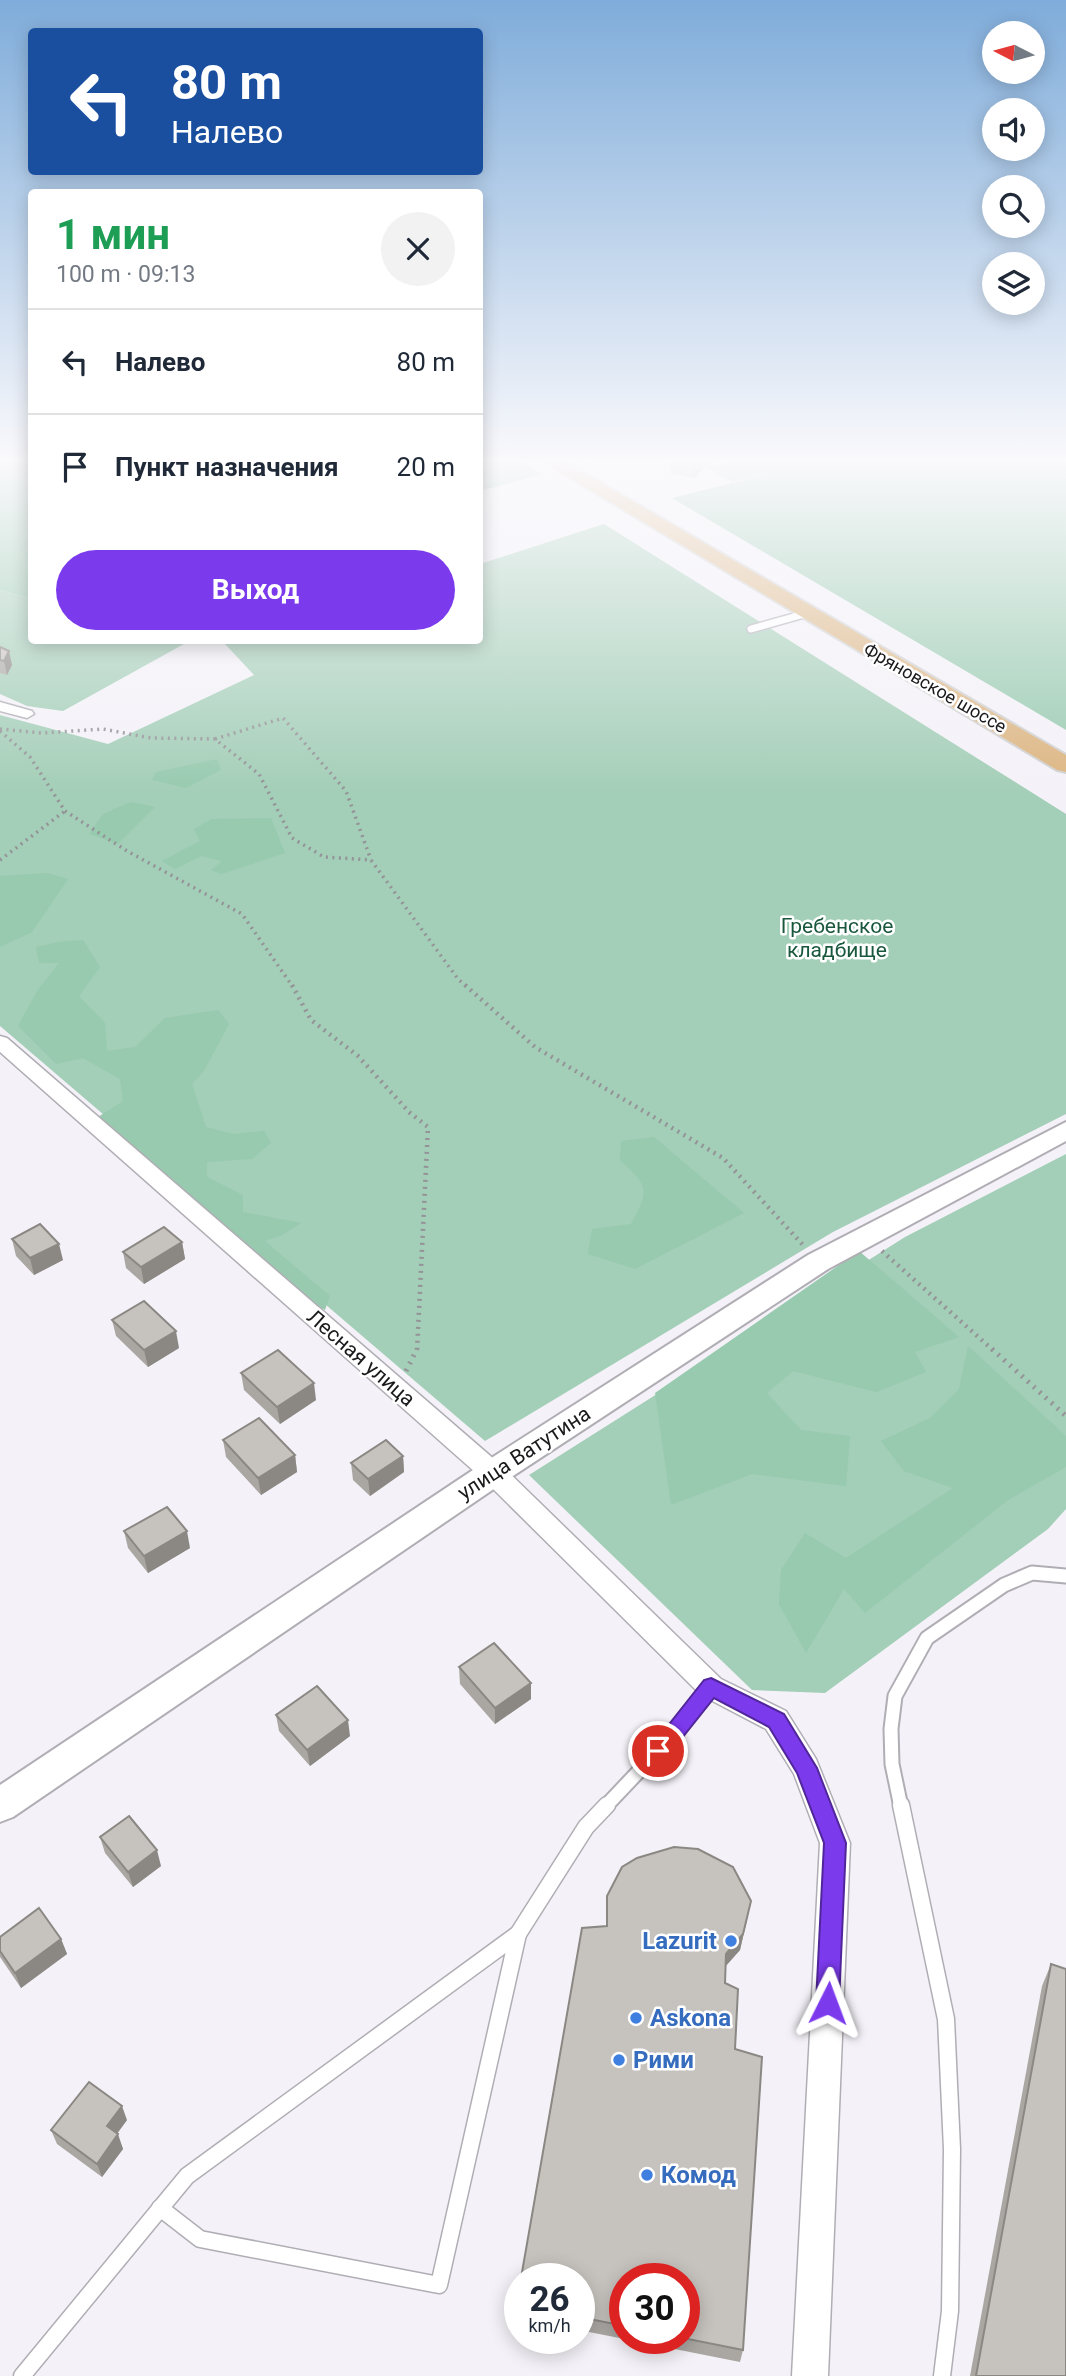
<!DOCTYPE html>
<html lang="ru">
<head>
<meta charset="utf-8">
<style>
  :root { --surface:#fff; --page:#f2f2f3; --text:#1f2937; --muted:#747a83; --line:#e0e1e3; --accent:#7c3aed }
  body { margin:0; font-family:Roboto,sans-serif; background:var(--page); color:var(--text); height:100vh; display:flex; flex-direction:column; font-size:26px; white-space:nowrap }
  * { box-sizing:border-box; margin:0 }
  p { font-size:23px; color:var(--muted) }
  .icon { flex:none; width:38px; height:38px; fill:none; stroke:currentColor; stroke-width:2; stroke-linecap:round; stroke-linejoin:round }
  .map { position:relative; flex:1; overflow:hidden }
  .panel { position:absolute; left:28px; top:189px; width:455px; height:455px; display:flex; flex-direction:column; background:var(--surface); border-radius:7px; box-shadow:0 4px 18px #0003 }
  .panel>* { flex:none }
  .banner { position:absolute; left:28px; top:28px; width:455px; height:147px; border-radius:7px; box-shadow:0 4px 18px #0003; background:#1a4fa0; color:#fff; overflow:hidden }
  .needle { width:46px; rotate:276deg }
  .fabs { position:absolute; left:982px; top:21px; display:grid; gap:14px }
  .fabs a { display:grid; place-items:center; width:63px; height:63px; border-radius:50%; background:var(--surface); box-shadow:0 4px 18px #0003; font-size:35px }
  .speed { position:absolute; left:504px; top:2263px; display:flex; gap:14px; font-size:35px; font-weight:700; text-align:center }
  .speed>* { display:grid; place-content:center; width:91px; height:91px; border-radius:50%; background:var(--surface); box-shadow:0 4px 18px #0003; line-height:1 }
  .speed small { font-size:18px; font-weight:400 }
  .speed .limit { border:10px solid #d22; background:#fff; color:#111 }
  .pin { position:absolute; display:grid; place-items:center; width:60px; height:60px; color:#fff; margin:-30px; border:4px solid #fff; border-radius:50%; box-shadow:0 2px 7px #0007 }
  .me { position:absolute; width:77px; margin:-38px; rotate:3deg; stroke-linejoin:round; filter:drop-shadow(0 0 5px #0008) }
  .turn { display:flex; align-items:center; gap:24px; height:147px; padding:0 28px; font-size:32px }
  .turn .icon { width:91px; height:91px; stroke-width:2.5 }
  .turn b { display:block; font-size:49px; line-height:60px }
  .round { display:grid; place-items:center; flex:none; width:74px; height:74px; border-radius:37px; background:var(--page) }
  .summary { display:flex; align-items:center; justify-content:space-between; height:119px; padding:0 28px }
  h1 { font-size:42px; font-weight:700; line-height:52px; color:#1e9e55 }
  .cta { display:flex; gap:14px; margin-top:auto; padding:14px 28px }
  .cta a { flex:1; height:80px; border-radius:42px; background:var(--accent); color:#fff; font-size:28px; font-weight:700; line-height:80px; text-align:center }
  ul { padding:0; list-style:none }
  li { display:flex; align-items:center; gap:21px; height:105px; padding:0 28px; border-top:2px solid var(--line) }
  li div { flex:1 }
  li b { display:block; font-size:26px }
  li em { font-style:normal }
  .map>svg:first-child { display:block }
  .green { fill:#a3ceb7 }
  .forest { fill:#97caaf }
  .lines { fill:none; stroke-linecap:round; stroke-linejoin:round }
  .service-far2-casing { stroke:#b0aeb4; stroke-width:10 }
  .service-far1-casing { stroke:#b0aeb4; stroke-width:17 }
  .service-casing { stroke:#b0aeb4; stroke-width:19 }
  .minor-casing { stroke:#b0aeb4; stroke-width:3 }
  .tertiary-casing { stroke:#b0aeb4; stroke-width:4 }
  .primary-casing { stroke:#d1d1d2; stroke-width:4 }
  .path-far2 { stroke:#949397; stroke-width:3.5; stroke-dasharray:2 4.5; stroke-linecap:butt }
  .path-far1 { stroke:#949397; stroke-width:4.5; stroke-dasharray:2 5; stroke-linecap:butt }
  .path { stroke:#949397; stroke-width:5; stroke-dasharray:2 6; stroke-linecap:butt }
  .service-far2 { stroke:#fff; stroke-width:7 }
  .service-far1 { stroke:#fff; stroke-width:13 }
  .service { stroke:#fff; stroke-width:16 }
  .minor { fill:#fff; fill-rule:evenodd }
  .tertiary { fill:#fff; fill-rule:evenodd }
  .primary { fill:#dcb581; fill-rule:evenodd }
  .wall { fill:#aaa7a3; fill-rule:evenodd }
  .shaded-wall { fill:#8b8884 }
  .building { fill:#c6c2bd; stroke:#8b8884; stroke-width:2 }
  .route { fill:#7c3aed; stroke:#51269a; stroke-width:2 }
  .shop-dot { fill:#3f7fe0; stroke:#fff; stroke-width:2.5 }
  .labels { text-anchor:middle; stroke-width:5; stroke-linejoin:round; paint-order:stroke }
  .far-street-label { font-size:18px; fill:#1a1a1c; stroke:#fff }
  .park-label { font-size:21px; fill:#1a583e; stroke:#fff }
  .street-label { font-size:21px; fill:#1a1a1c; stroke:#fff }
  .near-shop-label { font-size:24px; font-weight:bold; fill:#366cbe; stroke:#fff; text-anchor:start }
</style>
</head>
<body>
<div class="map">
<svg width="1066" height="2376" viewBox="0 0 1066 2376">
  <rect width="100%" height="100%" fill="#f4f2f8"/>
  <g class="green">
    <path d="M734 461H820L732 482 701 464 708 463 714 466Z"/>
    <path d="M604 524 1066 814V1114L833 1232 485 1441 0 1026V715L108 744 254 675 225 644 236 641 480 640V564Z"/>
    <path d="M0 590 31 599 32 640H173L184 644 63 711 27 706 0 694Z"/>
    <path d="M1066 1154V1509L1048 1529 825 1693 752 1690 529 1475 905 1237Z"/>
  </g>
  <g class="forest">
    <path d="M5 461H31V599L0 590V467Z"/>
    <path d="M480 461H520L543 474 480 491Z"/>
    <path d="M820 461H1066V730L672 498Z"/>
    <path d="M217 759 221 770 186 788 152 780 156 772Z"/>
    <path d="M131 802 155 807 118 844 89 834 103 814Z"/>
    <path d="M271 818 285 853 222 874 211 870 222 861 201 856 175 869 162 861 200 841 194 829 212 819Z"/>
    <path d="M47 873 68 879 32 932 0 947V876Z"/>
    <path d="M83 940 100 967 79 996 105 1023 107 1051 135 1047 165 1018 218 1010 229 1024 204 1071 192 1084 206 1127 233 1134 264 1131 271 1143 252 1159 207 1162V1177L243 1195V1212L301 1223 282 1235 265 1241 330 1296 325 1310 314 1305 98 1117 123 1101 120 1079 83 1058 56 1064 18 1026 37 991 59 963H39L36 947 58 942Z"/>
    <path d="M654 1137 744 1213 635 1269 588 1254 592 1229 631 1224C650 1189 649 1187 620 1160L621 1141Z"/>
    <path d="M859 1251 959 1337 915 1352 926 1372 876 1392 793 1371 767 1393 801 1430 850 1436 846 1486 752 1474 671 1505 655 1393Z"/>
    <path d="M968 1346 1066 1436V1467L1008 1500 865 1613 844 1589 806 1653 779 1604 781 1570 805 1533 846 1558 953 1488 904 1471 881 1441 930 1418 959 1389Z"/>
  </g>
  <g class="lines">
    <g class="service-far2-casing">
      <path id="service-far2" d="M751 629 808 613"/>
    </g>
    <g class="service-far1-casing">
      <g id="service-far1">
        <path d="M605 1807 658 1751 711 1687"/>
        <path d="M901 1807 892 1764 891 1729 895 1696 927 1638 1004 1585 1032 1573 1066 1576"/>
      </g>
    </g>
    <g class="service-casing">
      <g id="service">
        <path d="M901 1805 946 2019 952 2149 950 2311 942 2376"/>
        <path d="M160 2208 200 2239 439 2285 518 1934"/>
        <path d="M22 2376 187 2176 518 1934 586 1827 607 1805"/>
      </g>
    </g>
    <g class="minor-casing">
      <g id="minor">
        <path d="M575 461H590L579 467 575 466Z"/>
        <path d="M0 702 32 711 34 714 27 718 0 711Z"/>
        <path d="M0 1036 7 1038 502 1466 721 1679 786 1711 816 1759 850 1843 828 2376H792L820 1843 794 1774 766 1729 701 1695 484 1480 0 1052Z"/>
      </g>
    </g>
    <g class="tertiary-casing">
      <path id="tertiary" d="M1066 1122V1141L828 1269 504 1482 13 1817 0 1822V1785L482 1464 808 1255Z"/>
    </g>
    <g class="primary-casing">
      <path id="primary" d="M542 461H564L1066 755V772L1057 770Z"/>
    </g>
    <g class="path-far2">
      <path d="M0 729 42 733 103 729 151 738 215 739 259 774 292 838 324 857 371 860 458 979 467 987"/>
      <path d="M0 731 30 757 65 811 127 851 242 914 293 987"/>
      <path d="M215 739 283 718 346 791 371 860"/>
      <path d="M0 860 65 811"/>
    </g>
    <g class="path-far1">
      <path d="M292 985 311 1020 358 1056 410 1113 428 1127 417 1351"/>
      <path d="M465 985 535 1047 723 1158 803 1245"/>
      <path d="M882 1251 994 1351"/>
    </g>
    <g class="path">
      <path d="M992 1349 1066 1416"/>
      <path d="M406 1371 417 1349"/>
    </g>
    <use href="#service-far2" class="service-far2"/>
    <use href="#service-far1" class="service-far1"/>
    <use href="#service" class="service"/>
    <use href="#minor" class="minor"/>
    <use href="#tertiary" class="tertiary"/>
    <use href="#primary" class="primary"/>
  </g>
  <g class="wall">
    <path d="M687 461H711L694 478 670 473 671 462 684 464 688 463Z"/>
    <path d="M0 647 12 665 7 675 0 673Z"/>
    <path d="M12 1239 63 1260 34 1275 16 1256Z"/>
    <path d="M182 1242 185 1259 144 1284 126 1268 123 1252Z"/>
    <path d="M112 1320 179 1348 148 1367 116 1336Z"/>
    <path d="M241 1373 316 1400 280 1424 244 1390Z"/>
    <path d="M223 1440 295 1455 297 1472 261 1495 226 1457Z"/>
    <path d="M403 1456 404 1472 370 1496 353 1480 351 1463Z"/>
    <path d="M124 1531 190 1548 148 1573 128 1548Z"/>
    <path d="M459 1667 531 1699 495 1724 460 1684Z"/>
    <path d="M276 1715 350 1736 310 1766 279 1731Z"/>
    <path d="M100 1837 161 1866 133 1887 105 1853Z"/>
    <path d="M607 1896 748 1916 740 1950 725 1967V1983L735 2049 743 2350 740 2362 579 2330V2278L606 1926ZM625 2278 684 2338H625Z"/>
    <path d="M0 1937 61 1939 67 1954 21 1988 0 1957Z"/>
    <path d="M1051 1964 1066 2376H970L1042 1986Z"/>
    <path d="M127 2120 117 2134 123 2149 102 2177 57 2144 51 2130Z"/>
    <path d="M520 2288V2317H517V2304Z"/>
  </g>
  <g class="shaded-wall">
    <path d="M700 461H711L694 478V466Z"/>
    <path d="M9 651 12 665 7 675 4 661Z"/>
    <path d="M182 1242 185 1259 144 1284 141 1267Z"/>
    <path d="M59 1244 63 1260 34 1275 30 1258Z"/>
    <path d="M176 1331 179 1348 148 1367 144 1350Z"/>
    <path d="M314 1383 316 1400 280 1424 277 1407Z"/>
    <path d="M295 1455 297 1472 261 1495 258 1478Z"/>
    <path d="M403 1456 404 1472 370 1496 368 1479Z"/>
    <path d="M187 1531 190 1548 148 1573 144 1556Z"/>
    <path d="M531 1683V1699L495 1724V1708Z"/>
    <path d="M348 1720 350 1736 310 1766 307 1750Z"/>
    <path d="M157 1850 161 1866 133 1887 128 1872Z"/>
    <path d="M751 1901 740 1950 723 1969 726 1954Z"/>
    <path d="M61 1939 67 1954 21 1988 15 1973Z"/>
    <path d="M122 2106 127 2120 112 2140 107 2126Z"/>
    <path d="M118 2134 123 2149 102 2177 97 2164Z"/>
  </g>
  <g class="building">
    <path d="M671 461H681L684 464 691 463V461H700L694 466 671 462Z"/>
    <path d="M0 647 9 651 4 661 0 660Z"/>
    <path d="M40 1224 59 1244 30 1258 12 1239Z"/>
    <path d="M164 1227 182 1242 141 1267 123 1252Z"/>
    <path d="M144 1301 176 1331 144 1350 112 1320Z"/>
    <path d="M278 1350 314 1383 277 1407 241 1373Z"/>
    <path d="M259 1418 295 1455 258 1478 223 1440Z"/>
    <path d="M386 1440 403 1456 368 1479 351 1463Z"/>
    <path d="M167 1507 187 1531 144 1556 124 1531Z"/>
    <path d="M494 1643 531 1683 495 1708 459 1667Z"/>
    <path d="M317 1686 348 1720 307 1750 276 1715Z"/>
    <path d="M129 1816 157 1850 128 1872 100 1837Z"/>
    <path d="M674 1847 698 1849 733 1867 751 1901 743 1934 726 1954 725 1983 738 1989 735 2049 762 2057 743 2350 683 2338H684V2278H625V2326L579 2317V2278H521L582 1928 607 1926V1896L622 1867 637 1858Z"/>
    <path d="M39 1908 61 1939 15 1973 0 1951V1937Z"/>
    <path d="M1051 1964 1066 1969V2376H976Z"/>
    <path d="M89 2082 122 2106 107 2126 118 2134 97 2164 51 2130Z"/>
    <path d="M520 2288V2305L517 2304Z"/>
  </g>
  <linearGradient id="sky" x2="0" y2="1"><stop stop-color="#7facda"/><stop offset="0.58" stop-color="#faf9fc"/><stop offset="1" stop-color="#faf9fc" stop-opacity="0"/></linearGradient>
  <rect width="1066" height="794" fill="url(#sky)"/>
  <path class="route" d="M711 1678 784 1714 817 1768 846 1843 839 2003 836 2011 828 2015 819 2011 816 2003 824 1843 797 1773 769 1727 714 1698 666 1758 658 1760 651 1758 648 1751 704 1680Z"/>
  <g class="shop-dot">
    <circle cx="731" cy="1941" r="7"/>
    <circle cx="636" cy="2018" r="7"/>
    <circle cx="619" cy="2060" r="7"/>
    <circle cx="647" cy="2175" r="7"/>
  </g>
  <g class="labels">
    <g class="far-street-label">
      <text transform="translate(935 688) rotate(30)" y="6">Фряновское шоссе</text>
    </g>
    <g class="park-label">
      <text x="837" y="933">Гребенское<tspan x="837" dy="24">кладбище</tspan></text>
    </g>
    <g class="street-label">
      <text transform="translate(361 1358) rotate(41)" y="7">Лесная улица</text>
      <text transform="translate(524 1453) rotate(-33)" y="7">улица Ватутина</text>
    </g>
    <g class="near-shop-label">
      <text x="717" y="1949" text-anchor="end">Lazurit</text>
      <text x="650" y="2026">Askona</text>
      <text x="633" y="2068">Рими</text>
      <text x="661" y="2183">Комод</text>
    </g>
  </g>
</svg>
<div class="fabs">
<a><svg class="needle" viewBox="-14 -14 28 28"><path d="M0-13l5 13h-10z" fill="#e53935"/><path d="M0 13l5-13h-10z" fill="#747a83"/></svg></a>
<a><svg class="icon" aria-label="sound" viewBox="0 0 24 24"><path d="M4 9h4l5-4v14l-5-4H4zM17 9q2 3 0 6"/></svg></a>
<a><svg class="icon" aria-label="search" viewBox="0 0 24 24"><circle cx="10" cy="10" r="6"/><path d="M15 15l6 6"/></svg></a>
<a><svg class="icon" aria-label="layers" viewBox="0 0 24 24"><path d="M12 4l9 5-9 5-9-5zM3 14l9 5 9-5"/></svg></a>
</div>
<div class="speed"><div>26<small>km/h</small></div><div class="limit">30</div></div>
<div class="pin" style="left:658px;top:1751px;background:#d93025"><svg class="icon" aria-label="arrive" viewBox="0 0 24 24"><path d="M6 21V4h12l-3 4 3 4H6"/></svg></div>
<svg class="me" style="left:828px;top:2003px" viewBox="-20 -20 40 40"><path d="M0-17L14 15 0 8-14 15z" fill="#7c3aed" stroke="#fff" stroke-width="4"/></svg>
<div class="banner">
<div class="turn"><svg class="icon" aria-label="left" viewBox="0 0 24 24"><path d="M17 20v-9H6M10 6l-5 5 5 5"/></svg><div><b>80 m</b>Налево</div></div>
</div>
<section class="panel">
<div class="summary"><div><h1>1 мин</h1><p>100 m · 09:13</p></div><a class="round"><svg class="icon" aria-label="close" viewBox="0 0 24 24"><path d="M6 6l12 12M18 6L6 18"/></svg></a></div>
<ul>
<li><svg class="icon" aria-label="left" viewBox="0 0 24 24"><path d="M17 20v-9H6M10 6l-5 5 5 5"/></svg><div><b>Налево</b></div><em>80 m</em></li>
<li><svg class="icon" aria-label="arrive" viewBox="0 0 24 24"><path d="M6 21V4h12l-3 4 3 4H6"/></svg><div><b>Пункт назначения</b></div><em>20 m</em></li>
</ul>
<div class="cta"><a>Выход</a></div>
</section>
</div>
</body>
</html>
